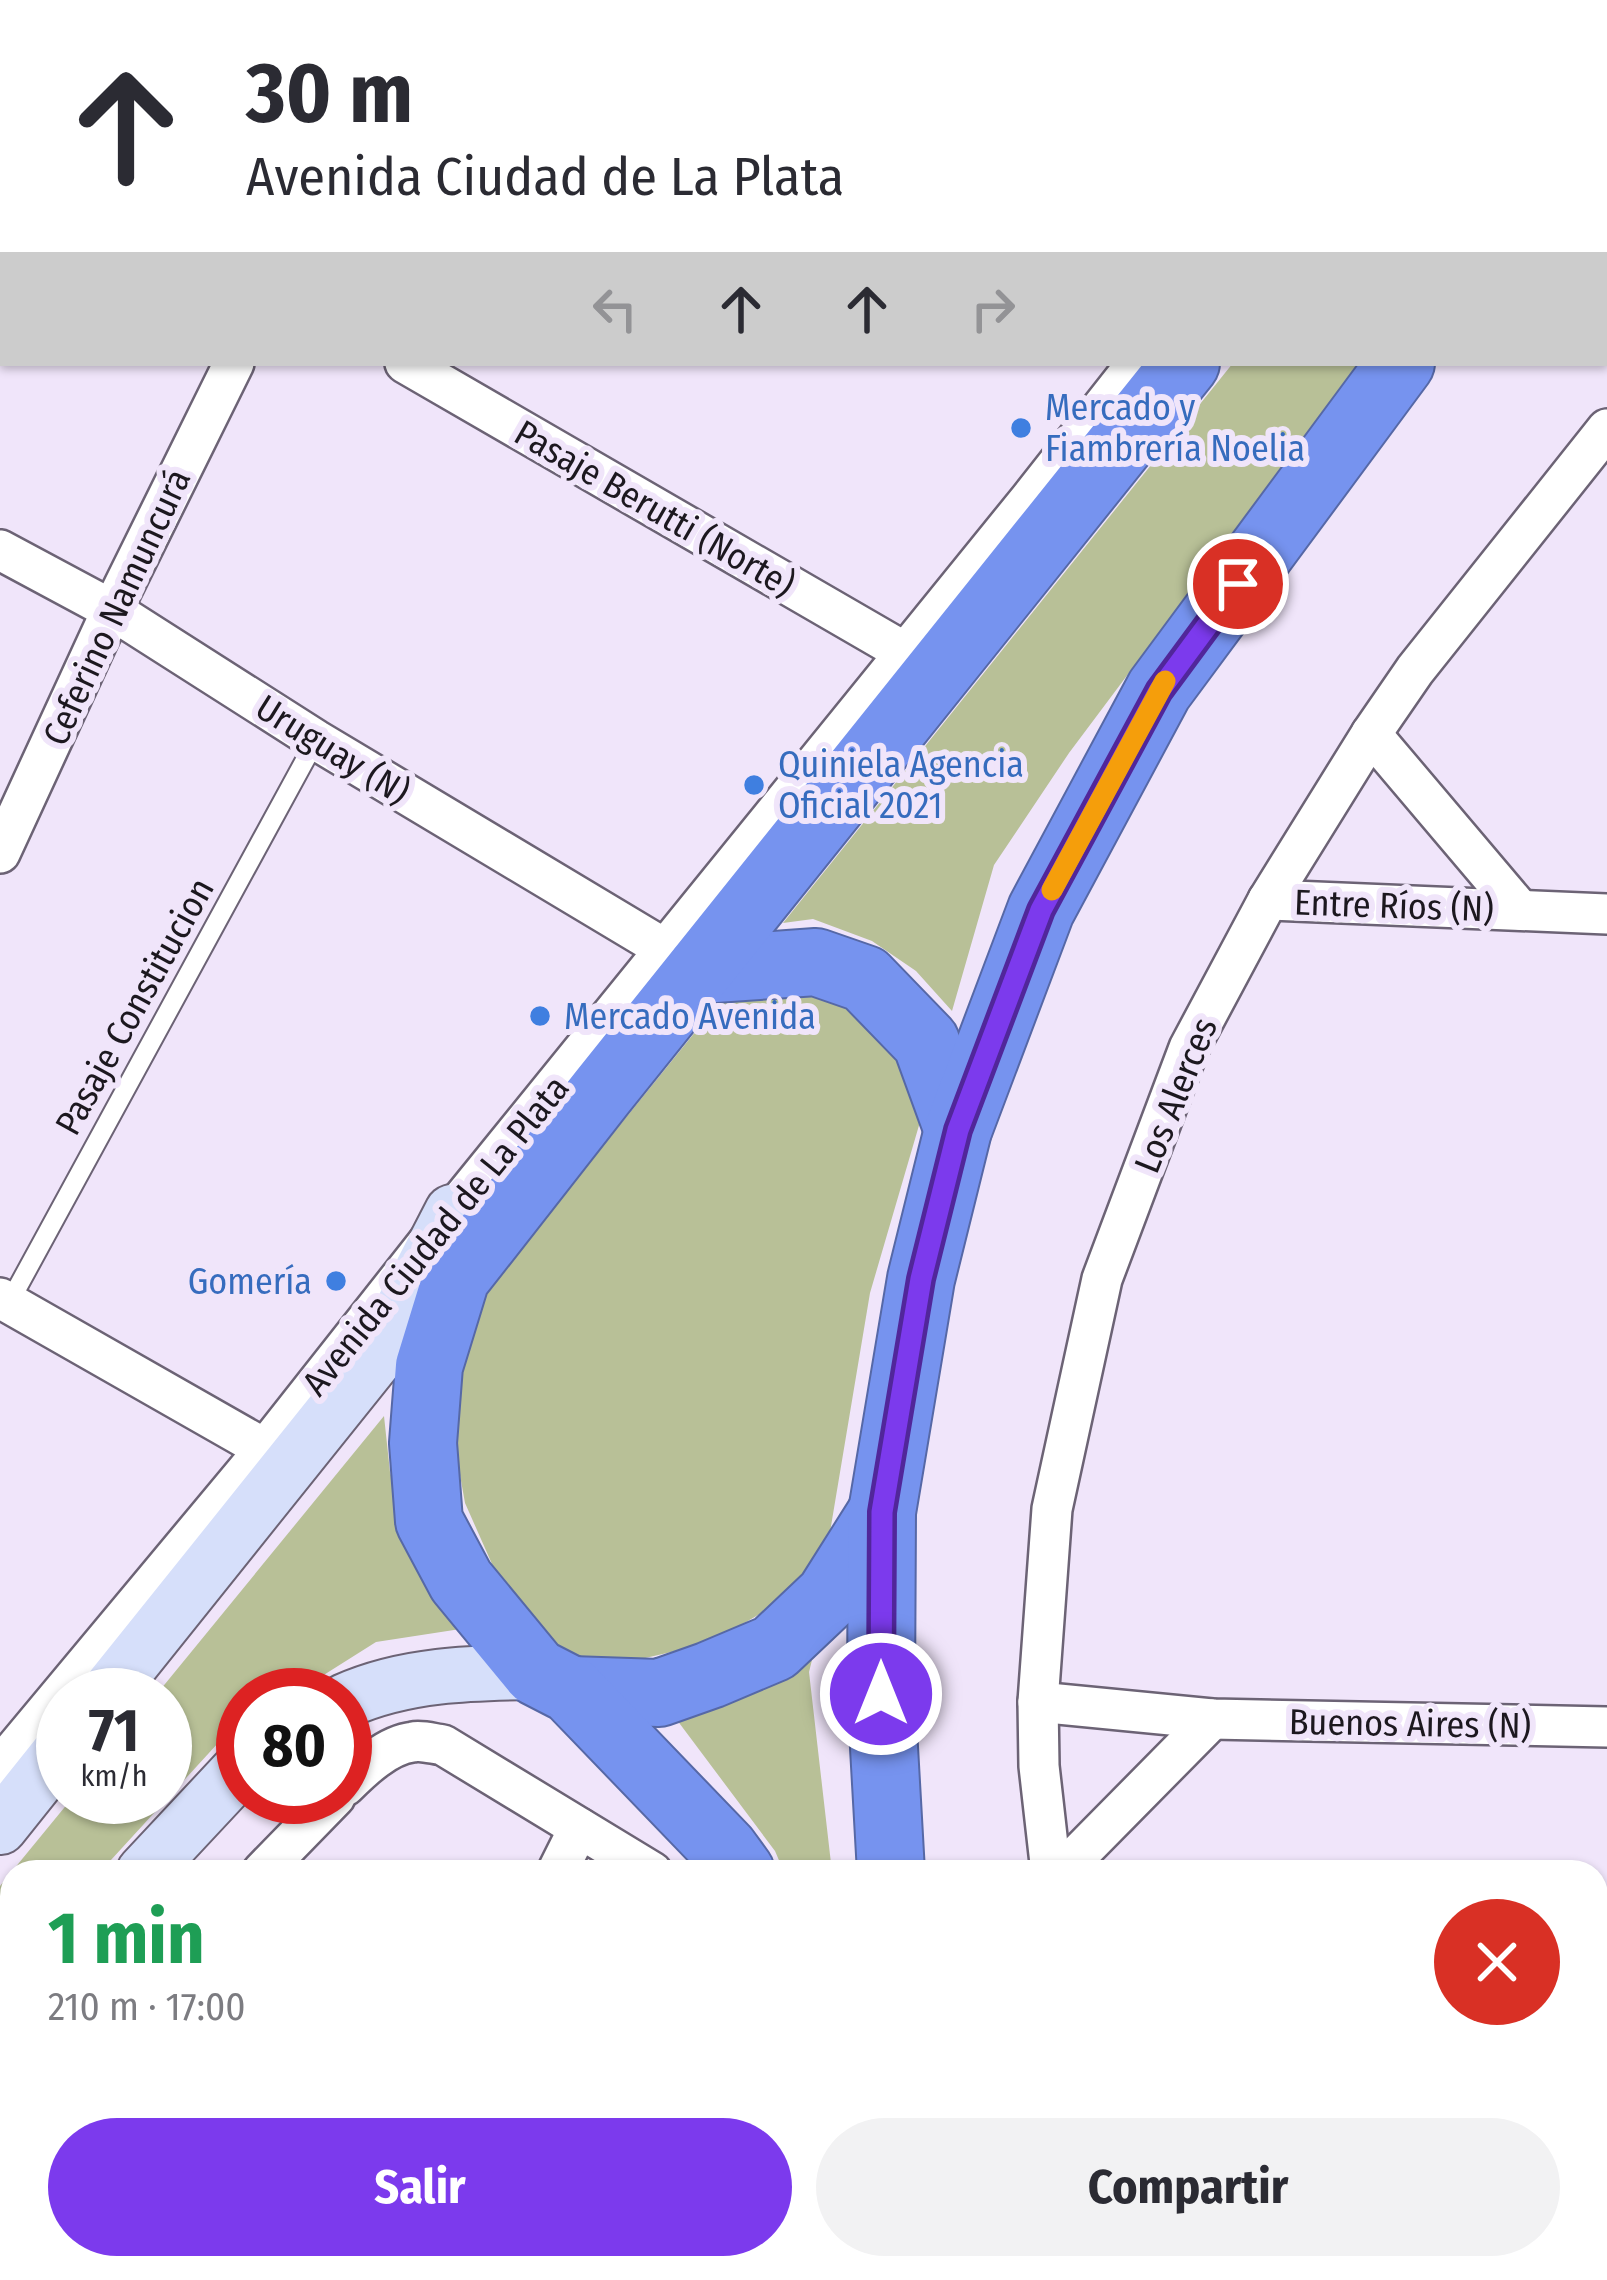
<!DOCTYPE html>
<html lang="es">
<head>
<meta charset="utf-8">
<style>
  :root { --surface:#fff; --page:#f2f2f3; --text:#2b2b33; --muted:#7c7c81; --accent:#7c3aed }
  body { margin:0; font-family:"Fira Sans Condensed",sans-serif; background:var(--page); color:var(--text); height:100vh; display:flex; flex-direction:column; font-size:45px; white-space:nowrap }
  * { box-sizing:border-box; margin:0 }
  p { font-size:39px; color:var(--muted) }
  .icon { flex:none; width:66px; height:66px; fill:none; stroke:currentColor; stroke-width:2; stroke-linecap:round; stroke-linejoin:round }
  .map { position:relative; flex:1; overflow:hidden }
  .details { position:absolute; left:0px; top:1860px; width:1608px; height:420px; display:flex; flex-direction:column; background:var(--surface); border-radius:36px 36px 0 0; box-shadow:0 3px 9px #0004 }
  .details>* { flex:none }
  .banner { position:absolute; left:0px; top:0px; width:1608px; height:366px; box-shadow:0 3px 9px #0004; background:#fff; color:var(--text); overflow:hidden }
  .speed { position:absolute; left:36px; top:1668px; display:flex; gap:24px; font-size:60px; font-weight:700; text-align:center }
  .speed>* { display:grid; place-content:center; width:156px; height:156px; border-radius:50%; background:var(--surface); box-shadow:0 3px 9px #0004; line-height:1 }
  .speed small { font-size:30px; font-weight:400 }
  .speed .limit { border:18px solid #d22; background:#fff; color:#111 }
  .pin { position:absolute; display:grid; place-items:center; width:102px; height:102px; color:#fff; margin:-51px; border:6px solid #fff; border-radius:50%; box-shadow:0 3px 12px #0007 }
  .me { position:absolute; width:132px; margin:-66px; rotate:0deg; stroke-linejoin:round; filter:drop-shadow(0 0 9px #0008) }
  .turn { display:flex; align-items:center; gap:42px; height:252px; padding:0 48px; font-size:54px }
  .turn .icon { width:156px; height:156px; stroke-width:2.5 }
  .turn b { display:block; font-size:84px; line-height:102px }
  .lanes { display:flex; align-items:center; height:114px; padding:0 48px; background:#0003; justify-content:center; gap:60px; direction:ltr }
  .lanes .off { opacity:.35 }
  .round { display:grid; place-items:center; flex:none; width:126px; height:126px; border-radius:63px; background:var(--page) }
  .head { display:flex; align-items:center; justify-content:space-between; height:204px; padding:0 48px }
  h1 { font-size:72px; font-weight:700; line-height:90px; color:#1e9e55 }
  .primary-button { display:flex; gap:24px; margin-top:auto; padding:24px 48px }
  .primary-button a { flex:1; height:138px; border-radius:72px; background:var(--accent); color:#fff; font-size:48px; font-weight:700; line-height:138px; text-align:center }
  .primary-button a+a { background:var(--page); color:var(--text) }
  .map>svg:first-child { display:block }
  .green { fill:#b8c097 }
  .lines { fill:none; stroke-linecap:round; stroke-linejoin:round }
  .lane-casing { stroke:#6c6375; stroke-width:22 }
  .street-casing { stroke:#6c6375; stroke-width:44 }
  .secondary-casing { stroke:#6c6375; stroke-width:58 }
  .highway-casing { stroke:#5668a6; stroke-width:70 }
  .lane { stroke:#fff; stroke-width:18 }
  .street { stroke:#fff; stroke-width:39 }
  .secondary { stroke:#d6dffa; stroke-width:54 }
  .highway { stroke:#7693ef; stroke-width:66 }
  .wall { fill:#ab93be }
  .shaded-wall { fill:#8b789b }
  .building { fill:#c7abdd; stroke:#8b789b; stroke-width:3 }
  .route-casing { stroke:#51269a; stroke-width:30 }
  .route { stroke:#7c3aed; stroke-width:21 }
  .slow { stroke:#f59e0b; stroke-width:21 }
  .shop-dot { fill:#3f7fe0; stroke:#f0e5fa; stroke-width:4.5 }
  .labels { text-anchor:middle; stroke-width:12; stroke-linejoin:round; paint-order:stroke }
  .shop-label { font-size:36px; fill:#366cbe; stroke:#f0e5fa; text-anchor:start }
  .street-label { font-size:36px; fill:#1c181f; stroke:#f0e5fa }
</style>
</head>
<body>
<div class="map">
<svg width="1607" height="2280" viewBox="0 0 1607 2280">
  <rect width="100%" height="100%" fill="#f0e5fa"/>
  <g class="green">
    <path d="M1233 363H1361L1069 753 994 865 952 1011 916 971 872 941 813 919 783 923Z"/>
    <path d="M845 988 927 1098 870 1293 826 1556 789 1597 710 1643 628 1662 569 1660 546 1647 500 1582 465 1503 453 1436 466 1315 730 989Z"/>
    <path d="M384 1416 390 1472 416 1553 467 1628 376 1642 292 1695H243V1727L219 1742 100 1872H12V1969L0 1982V1886L73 1797H165V1695H156Z"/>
    <path d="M812 1660 809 1672 832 1872H784L775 1851 671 1712 721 1708Z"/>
  </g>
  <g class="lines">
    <g class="lane-casing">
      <g id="lane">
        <path d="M1281 0 1285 3"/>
        <path d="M9 1303 316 740"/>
      </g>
    </g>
    <g class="street-casing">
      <g id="street">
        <path d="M523 0 528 3"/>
        <path d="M468 3 470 0"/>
        <path d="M1431 3 1434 0"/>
        <path d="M0 136 3 138"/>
        <path d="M405 363 906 653"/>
        <path d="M0 550 112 610 316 740 665 949"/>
        <path d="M1371 734 1520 910"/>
        <path d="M0 853 112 610 234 363"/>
        <path d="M1268 900 1607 914"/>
        <path d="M0 1298 265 1449"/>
        <path d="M1038 1702 1212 1719 1607 1727"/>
        <path d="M0 1767 265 1449 452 1212 1030 499 1137 363"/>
        <path d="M345 1786C362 1769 387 1745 413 1742 422 1740 434 1744 443 1745L652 1872"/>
        <path d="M262 1872 335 1797"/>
        <path d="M557 1872 579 1828"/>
        <path d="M1051 1872 1039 1766 1038 1702 1052 1509 1102 1279 1189 1048 1268 900 1371 734 1415 670 1607 429"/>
        <path d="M1061 1872 1212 1719"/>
        <path d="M0 2142 12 2130"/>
        <path d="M790 2268 792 2280"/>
        <path d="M1095 2268 1096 2280"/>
        <path d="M349 2280 355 2268"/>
      </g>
    </g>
    <g class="secondary-casing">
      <g id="secondary">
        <path d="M401 1311 452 1212"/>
        <path d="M106 1695 376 1358 456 1278"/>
        <path d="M345 1701C405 1674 471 1673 536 1672"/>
        <path d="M0 1827 63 1748"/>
        <path d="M144 1872 243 1766"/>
        <path d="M0 2027 12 2014"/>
      </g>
    </g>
    <g class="highway-casing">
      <g id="highway">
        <path d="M1488 3 1490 0"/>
        <path d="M1605 109 1607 107"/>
        <path d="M1605 160 1607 157"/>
        <path d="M700 970 816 962 865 979 926 1042 958 1130"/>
        <path d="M571 1690 659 1693 710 1675 774 1648 829 1596 882 1512"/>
        <path d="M741 1872 725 1850 571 1690 536 1672 461 1581 429 1521 423 1443 429 1366 456 1278 601 1093 1186 363"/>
        <path d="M891 1872 881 1694 882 1512 921 1279 958 1130 1041 910 1159 690 1401 363"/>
        <path d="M891 2268 895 2280"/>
        <path d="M967 2268 971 2280"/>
      </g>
    </g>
    <use href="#lane" class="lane"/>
    <use href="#street" class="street"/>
    <use href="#secondary" class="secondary"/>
    <use href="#highway" class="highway"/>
  </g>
  <path class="wall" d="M814 0H913L911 3H818Z"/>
  <path class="shaded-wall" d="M894 0H913L911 3H892Z"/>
  <path class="building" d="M854 0H894L892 3H858Z"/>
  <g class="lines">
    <g class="route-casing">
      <path id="route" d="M881 1694 882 1512 921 1279 958 1130 1041 910 1159 691 1238 584"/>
    </g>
    <use href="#route" class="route"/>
    <path class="slow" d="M1052 890 1165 681"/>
  </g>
  <g class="shop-dot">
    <circle cx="1021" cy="428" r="12"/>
    <circle cx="754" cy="785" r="12"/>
    <circle cx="540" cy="1016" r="12"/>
    <circle cx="336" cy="1281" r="12"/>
  </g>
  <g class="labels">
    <g class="shop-label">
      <text x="1045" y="420">Mercado y<tspan x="1045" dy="41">Fiambrería Noelia</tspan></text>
      <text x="778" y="777">Quiniela Agencia<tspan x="778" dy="41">Oficial 2021</tspan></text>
      <text x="564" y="1029">Mercado Avenida</text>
      <text x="312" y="1294" text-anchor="end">Gomería</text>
    </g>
    <g class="street-label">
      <text transform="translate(655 508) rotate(30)" y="13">Pasaje Berutti (Norte)</text>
      <text transform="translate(116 607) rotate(-65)" y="13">Ceferino Namuncurá</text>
      <text transform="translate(333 749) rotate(32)" y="13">Uruguay (N)</text>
      <text transform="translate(1394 905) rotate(2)" y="13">Entre Ríos (N)</text>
      <text transform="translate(134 1006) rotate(-61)" y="13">Pasaje Constitucion</text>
      <text transform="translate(1175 1095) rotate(-68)" y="13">Los Alerces</text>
      <text transform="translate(435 1235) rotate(-51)" y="13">Avenida Ciudad de La Plata</text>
      <text transform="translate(1410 1723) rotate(1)" y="13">Buenos Aires (N)</text>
    </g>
  </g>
</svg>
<div class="speed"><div>71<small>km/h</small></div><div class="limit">80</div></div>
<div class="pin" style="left:1238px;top:584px;background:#d93025"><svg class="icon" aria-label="arrive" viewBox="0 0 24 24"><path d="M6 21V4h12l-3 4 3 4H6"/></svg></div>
<svg class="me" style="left:881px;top:1694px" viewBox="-20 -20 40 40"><circle r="17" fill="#7c3aed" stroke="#fff" stroke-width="3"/><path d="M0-11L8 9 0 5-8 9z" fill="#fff"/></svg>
<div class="banner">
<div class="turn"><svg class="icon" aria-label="ahead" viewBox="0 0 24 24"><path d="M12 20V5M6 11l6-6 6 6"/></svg><div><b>30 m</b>Avenida Ciudad de La Plata</div></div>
<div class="lanes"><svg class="icon off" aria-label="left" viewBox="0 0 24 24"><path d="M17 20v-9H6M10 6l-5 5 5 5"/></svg><svg class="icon" aria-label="ahead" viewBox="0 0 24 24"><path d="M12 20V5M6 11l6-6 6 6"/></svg><svg class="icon" aria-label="ahead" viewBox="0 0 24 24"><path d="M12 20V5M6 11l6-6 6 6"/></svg><svg class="icon off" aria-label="right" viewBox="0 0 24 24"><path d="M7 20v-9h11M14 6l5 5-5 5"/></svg></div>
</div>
<section class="details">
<div class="head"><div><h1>1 min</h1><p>210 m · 17:00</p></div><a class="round" style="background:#d93025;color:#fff"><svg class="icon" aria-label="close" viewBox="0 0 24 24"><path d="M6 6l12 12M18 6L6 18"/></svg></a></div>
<div class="primary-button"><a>Salir</a><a>Compartir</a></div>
</section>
</div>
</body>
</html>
